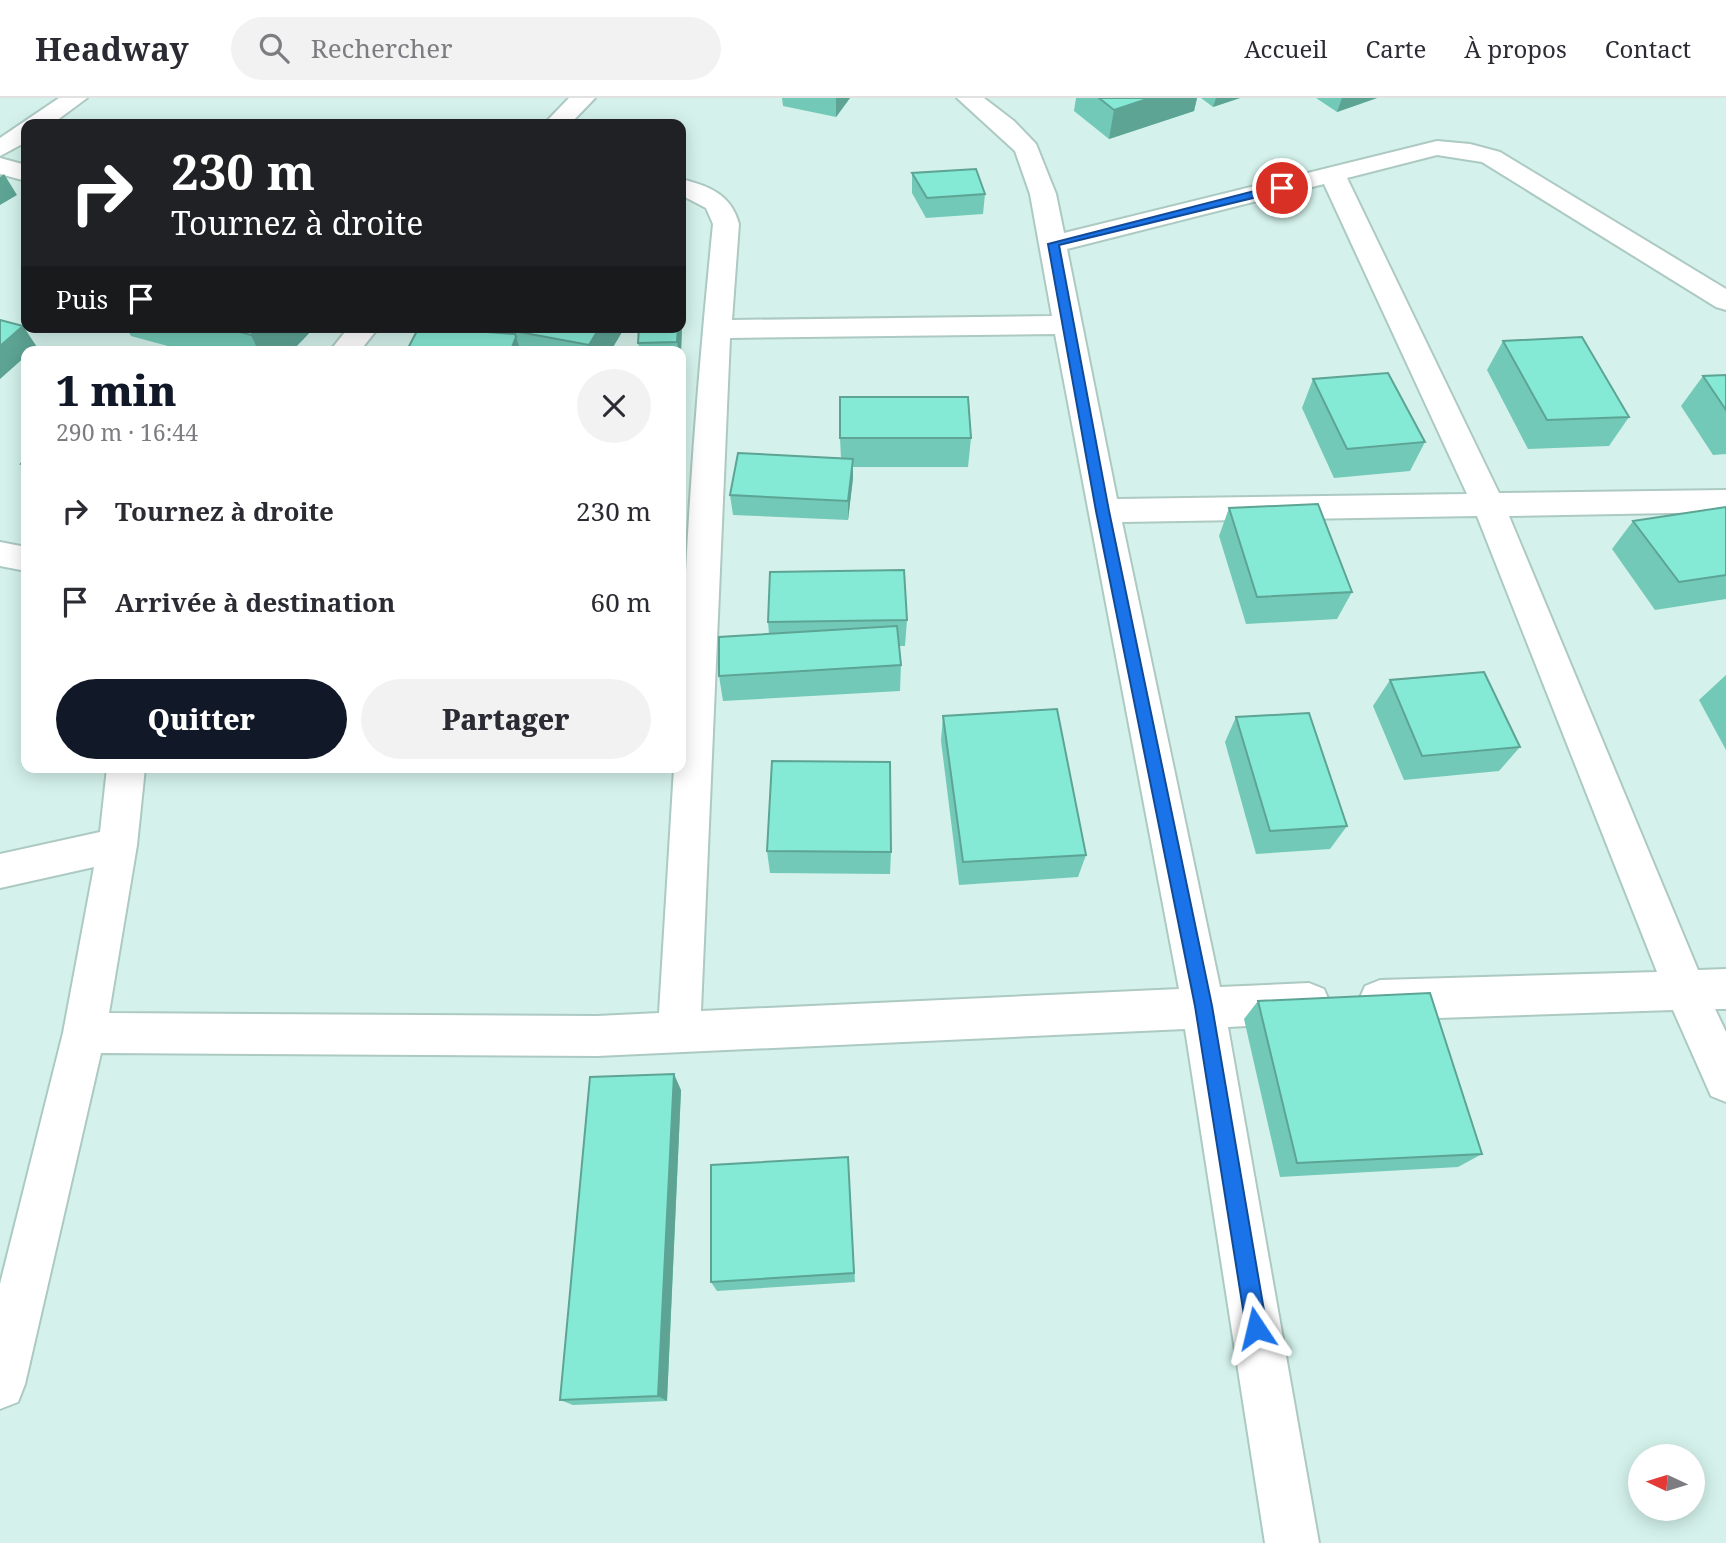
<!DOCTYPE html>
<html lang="fr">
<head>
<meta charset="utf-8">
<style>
  :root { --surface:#fff; --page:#f2f2f3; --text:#2b2b33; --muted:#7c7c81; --line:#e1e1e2; --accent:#111827 }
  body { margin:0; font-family:"Noto Serif",serif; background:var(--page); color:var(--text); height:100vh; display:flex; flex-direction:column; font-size:26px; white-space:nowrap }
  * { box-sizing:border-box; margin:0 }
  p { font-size:23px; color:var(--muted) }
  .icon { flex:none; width:38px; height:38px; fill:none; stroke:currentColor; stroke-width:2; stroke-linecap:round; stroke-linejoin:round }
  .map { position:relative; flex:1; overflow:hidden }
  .drawer { position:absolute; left:21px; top:248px; width:665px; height:427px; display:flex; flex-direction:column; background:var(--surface); border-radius:14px; box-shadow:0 4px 18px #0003 }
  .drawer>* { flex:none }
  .banner { position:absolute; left:21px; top:21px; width:665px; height:214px; border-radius:14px; box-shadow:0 4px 18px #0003; background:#202124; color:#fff; overflow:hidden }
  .needle { width:46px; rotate:274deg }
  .fabs { position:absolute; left:1628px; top:1346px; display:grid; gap:14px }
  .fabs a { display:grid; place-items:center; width:77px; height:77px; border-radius:50%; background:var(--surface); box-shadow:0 4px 18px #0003; font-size:35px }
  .pin { position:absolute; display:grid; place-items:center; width:60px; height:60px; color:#fff; margin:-30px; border:4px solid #fff; border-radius:50%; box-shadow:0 2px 7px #0007 }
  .me { position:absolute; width:77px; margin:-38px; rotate:350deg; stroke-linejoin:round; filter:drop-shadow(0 0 5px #0008) }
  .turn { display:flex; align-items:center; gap:24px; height:147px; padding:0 35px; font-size:32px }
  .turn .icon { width:91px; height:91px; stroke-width:2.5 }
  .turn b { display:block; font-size:49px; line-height:60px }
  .then { display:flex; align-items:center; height:66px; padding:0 35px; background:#0003; gap:14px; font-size:26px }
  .round { display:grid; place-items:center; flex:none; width:74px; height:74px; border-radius:37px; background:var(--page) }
  .summary { display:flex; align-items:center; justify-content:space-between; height:119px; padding:0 35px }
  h1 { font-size:42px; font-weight:800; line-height:52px; color:var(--accent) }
  .primary-button { display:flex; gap:14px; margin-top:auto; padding:14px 35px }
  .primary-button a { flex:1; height:80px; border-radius:42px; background:var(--accent); color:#fff; font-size:28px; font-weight:800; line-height:80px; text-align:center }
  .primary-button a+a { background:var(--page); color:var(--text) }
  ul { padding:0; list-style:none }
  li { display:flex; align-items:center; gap:21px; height:91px; padding:0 35px }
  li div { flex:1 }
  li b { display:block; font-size:26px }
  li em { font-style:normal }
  header { display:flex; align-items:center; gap:42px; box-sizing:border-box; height:98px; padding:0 35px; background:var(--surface); border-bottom:2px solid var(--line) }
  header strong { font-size:33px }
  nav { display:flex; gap:38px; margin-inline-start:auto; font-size:24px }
  .search { width:490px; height:63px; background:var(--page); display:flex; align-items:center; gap:18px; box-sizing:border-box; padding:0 24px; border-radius:38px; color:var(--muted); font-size:26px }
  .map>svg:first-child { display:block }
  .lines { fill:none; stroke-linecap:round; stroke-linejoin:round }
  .minor-casing { stroke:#acc9c2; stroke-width:4 }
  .minor { fill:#fff; fill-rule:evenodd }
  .wall { fill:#72c9b7 }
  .shaded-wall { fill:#5da495 }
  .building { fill:#85ead5; stroke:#5da495; stroke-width:2 }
  .route { fill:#1a73e8; stroke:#114b97; stroke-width:2 }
</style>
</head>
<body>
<header>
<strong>Headway</strong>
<div class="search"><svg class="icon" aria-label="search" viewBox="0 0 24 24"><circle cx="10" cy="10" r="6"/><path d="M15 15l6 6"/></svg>Rechercher</div>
<nav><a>Accueil</a><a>Carte</a><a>À propos</a><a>Contact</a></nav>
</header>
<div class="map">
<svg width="1726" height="1445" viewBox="0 0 1726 1445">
  <rect width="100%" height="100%" fill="#d4f2eb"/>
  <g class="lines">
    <g class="minor-casing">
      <g id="minor">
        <path d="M59 0H87L52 26H26V44L0 58V40Z"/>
        <path d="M569 0H595L570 26H544Z"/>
        <path d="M957 0H984L1014 23 1036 46 1056 96 1064 135 1437 43 1470 46 1500 54 1726 191V212L1716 209 1482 64 1437 57 1347 80 1499 395 1726 392V414L1509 418 1698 872 1726 871V911H1715L1726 934V1004L1711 998 1673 912 1380 922 1365 916 1359 902 1365 888 1380 882 1657 874 1477 418 1122 424 1220 889 1309 885 1324 891 1330 905 1324 919 1309 925 1228 929 1319 1445H1265L1185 931 597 958 101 955 25 1286 18 1304 0 1311V1186L63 935 94 769 0 790V756L100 734 107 670H145L137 747 109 915 597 918 659 915 674 670H681C681 488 695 307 713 126L706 110 681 97V81C709 88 731 96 739 126L732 222 1052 218 1030 96 1015 53ZM1324 86 1467 396 1117 401 1067 151ZM1055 236 1179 891 701 913 730 240Z"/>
        <path d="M0 60 26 67V83L0 76Z"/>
        <path d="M349 229H379L359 254H329Z"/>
        <path d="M0 444 26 449V473L0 468Z"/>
      </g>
    </g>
    <use href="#minor" class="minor"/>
  </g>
  <g class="wall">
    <path d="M782 0H850L836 19 783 8Z"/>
    <path d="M1076 0H1197L1194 13 1109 41 1074 13Z"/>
    <path d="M1201 0H1240L1213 9Z"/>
    <path d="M1316 0H1377L1337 14Z"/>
    <path d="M912 75 985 96 983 116 926 120 912 95Z"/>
    <path d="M682 134 685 154 681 254H640L638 245Z"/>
    <path d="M126 229H315L291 254H190L131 238Z"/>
    <path d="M517 229H625L610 254H406L515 236 514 233Z"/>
    <path d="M1503 243 1629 319 1609 348 1528 351 1487 272Z"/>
    <path d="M1726 277V356L1713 357 1681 308 1703 278Z"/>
    <path d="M1313 281 1425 344 1410 373 1334 380 1302 310Z"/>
    <path d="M840 340H971L968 369H853V380L848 422 733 417 730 397 841 360Z"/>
    <path d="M1726 409V501L1655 512 1612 451 1633 423Z"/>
    <path d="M1229 410 1352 494 1337 521 1246 526 1219 438Z"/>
    <path d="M907 522 905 548H899L901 567 900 593 723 603 719 578 769 536 768 524Z"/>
    <path d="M1726 577V652L1699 602Z"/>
    <path d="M1390 582 1520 649 1499 673 1404 682 1373 608Z"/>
    <path d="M943 618 1086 757 1078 779 959 787 941 643Z"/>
    <path d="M1236 619 1347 728 1330 751 1256 756 1225 644Z"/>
    <path d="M767 753 891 754 890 776 770 775Z"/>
    <path d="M1258 903 1482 1056 1458 1069 1280 1079 1244 921Z"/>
    <path d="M681 992 667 1303 573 1307 560 1302Z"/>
    <path d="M848 1059 855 1184 717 1193 711 1184Z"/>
  </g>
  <g class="shaded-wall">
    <path d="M836 0H850L836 19Z"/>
    <path d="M1150 0H1197L1194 13 1109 41 1114 12Z"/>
    <path d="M1216 0H1240L1213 9Z"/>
    <path d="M1342 0H1377L1337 14Z"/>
    <path d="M4 76 17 97 0 107V79Z"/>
    <path d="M682 134 685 154 681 254H679L677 244 678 229H681V163Z"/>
    <path d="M23 228 37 249 31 254H26V258L0 281V248Z"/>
    <path d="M259 229H315L291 254H259L251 237Z"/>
    <path d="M600 229H625L610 254H590L589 247Z"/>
    <path d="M516 239 521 254H510Z"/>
    <path d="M853 361V380L848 422V403Z"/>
    <path d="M674 976 681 992 667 1303 658 1298Z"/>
  </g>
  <g class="building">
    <path d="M1099 0H1150L1114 12Z"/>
    <path d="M976 71 985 96 927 100 912 75Z"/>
    <path d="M681 134H682L681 163Z"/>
    <path d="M0 222 23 228 0 248Z"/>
    <path d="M220 229H259L251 237Z"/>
    <path d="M419 229 515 236 516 239 510 254H406Z"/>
    <path d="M517 229H600L589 247 514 233Z"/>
    <path d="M639 229H678L677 244 638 245Z"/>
    <path d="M1582 239 1629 319 1547 322 1503 243Z"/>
    <path d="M1388 275 1425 344 1347 351 1313 281Z"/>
    <path d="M1726 277V312L1703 278Z"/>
    <path d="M840 299H968L971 340H840Z"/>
    <path d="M738 355 853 361 848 403 730 397Z"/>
    <path d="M26 361V368L21 366Z"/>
    <path d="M1318 406 1352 494 1257 499 1229 410Z"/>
    <path d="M1726 409V477L1679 484 1633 423Z"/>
    <path d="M904 472 907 522 768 524 770 474Z"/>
    <path d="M897 528 901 567 719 578V539Z"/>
    <path d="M1484 574 1520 649 1422 658 1390 582Z"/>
    <path d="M1057 611 1086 757 963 764 943 618Z"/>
    <path d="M1309 615 1347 728 1270 733 1236 619Z"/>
    <path d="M772 663 890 664 891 754 767 753Z"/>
    <path d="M1430 895 1482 1056 1297 1065 1258 903Z"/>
    <path d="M674 976 658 1298 560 1302 590 979Z"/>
    <path d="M848 1059 854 1175 711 1184V1067Z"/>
  </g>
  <path class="route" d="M1282 86 1286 87V92L1059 147 1109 413 1212 908 1267 1230 1264 1237 1256 1240 1249 1237 1246 1230 1195 908 1096 413 1048 146Z"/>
</svg>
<div class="fabs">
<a><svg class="needle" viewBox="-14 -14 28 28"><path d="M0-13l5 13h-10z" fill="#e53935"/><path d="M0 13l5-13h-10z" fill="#7c7c81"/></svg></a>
</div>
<div class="pin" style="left:1282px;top:90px;background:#d93025"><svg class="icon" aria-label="arrive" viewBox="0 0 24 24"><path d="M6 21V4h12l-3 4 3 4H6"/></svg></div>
<svg class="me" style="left:1256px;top:1230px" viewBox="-20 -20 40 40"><path d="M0-17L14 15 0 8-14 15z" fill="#1a73e8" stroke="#fff" stroke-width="4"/></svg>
<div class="banner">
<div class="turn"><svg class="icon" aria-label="right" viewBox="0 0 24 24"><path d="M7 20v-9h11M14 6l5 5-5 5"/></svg><div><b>230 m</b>Tournez à droite</div></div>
<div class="then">Puis<svg class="icon" aria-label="arrive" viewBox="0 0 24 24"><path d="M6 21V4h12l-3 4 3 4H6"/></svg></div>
</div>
<section class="drawer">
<div class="summary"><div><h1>1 min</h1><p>290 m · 16:44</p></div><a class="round"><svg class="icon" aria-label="close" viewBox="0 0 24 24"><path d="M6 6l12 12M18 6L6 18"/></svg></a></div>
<ul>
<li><svg class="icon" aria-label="right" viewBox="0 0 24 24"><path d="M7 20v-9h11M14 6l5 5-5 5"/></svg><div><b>Tournez à droite</b></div><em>230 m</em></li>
<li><svg class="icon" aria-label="arrive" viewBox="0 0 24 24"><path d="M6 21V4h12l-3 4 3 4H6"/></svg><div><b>Arrivée à destination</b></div><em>60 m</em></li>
</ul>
<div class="primary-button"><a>Quitter</a><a>Partager</a></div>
</section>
</div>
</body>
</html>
